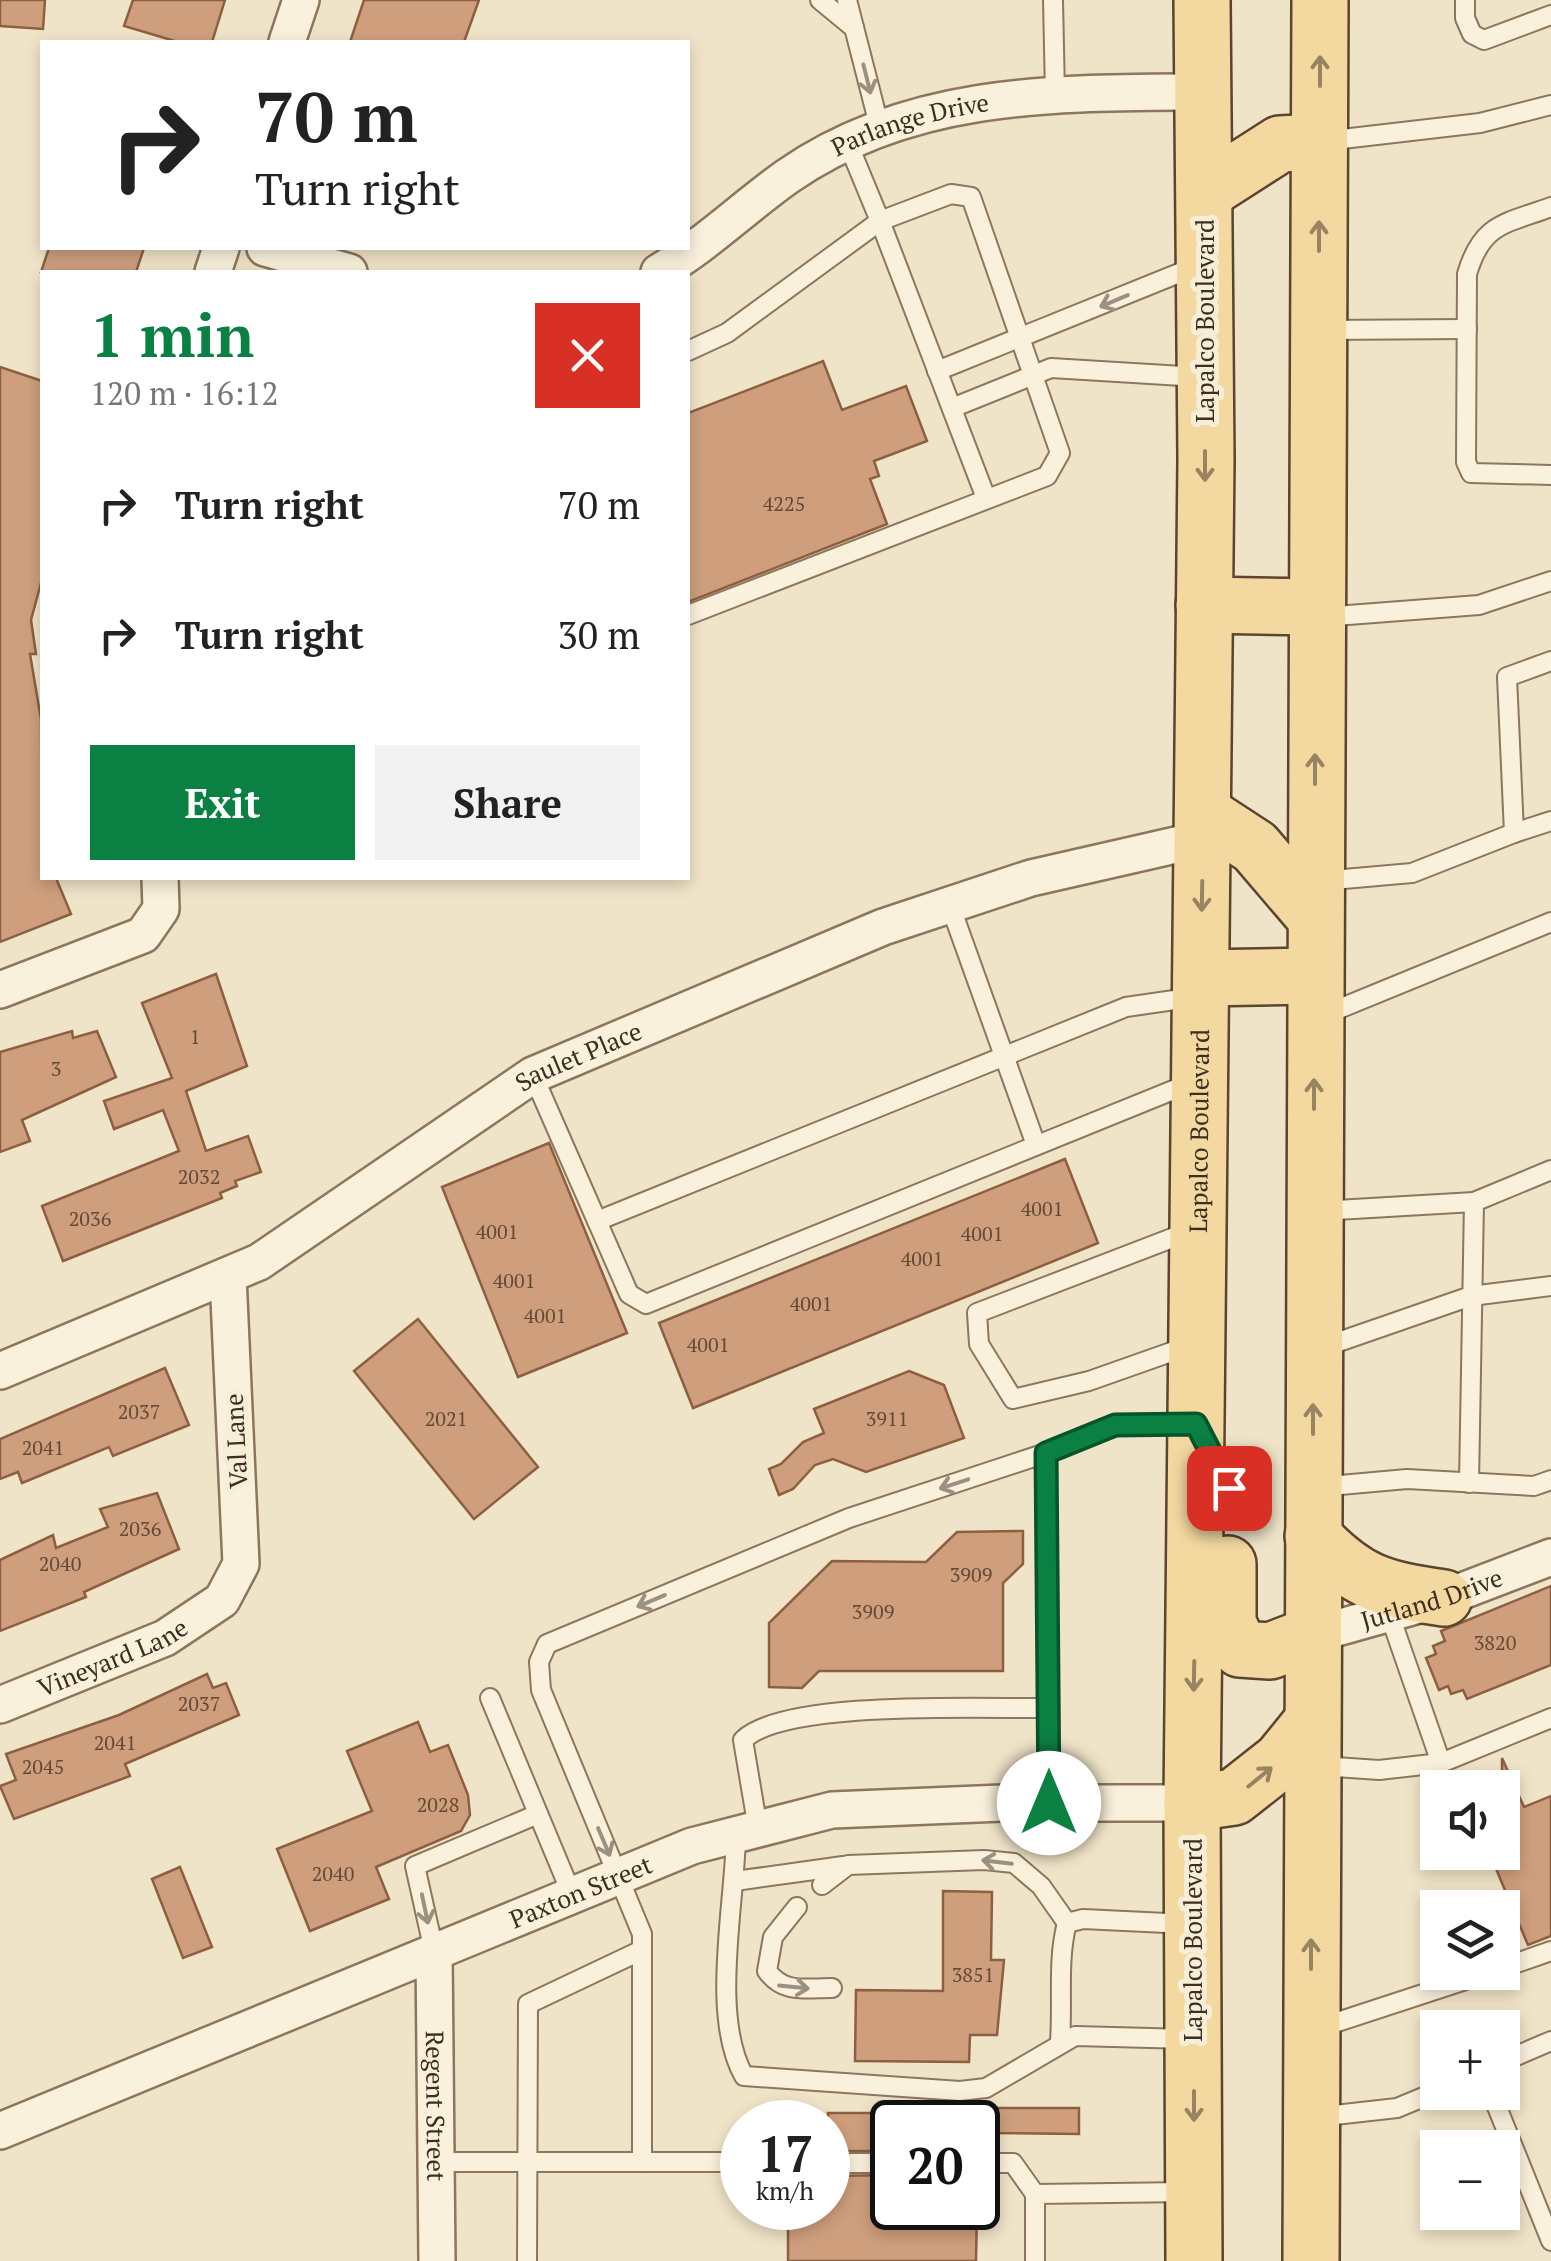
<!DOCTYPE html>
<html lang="en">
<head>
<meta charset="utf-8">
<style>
  :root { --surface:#fff; --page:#f2f2f2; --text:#222; --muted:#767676; --accent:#0b8043 }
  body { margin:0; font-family:"PT Serif",serif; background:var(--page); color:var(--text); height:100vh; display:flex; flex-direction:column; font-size:38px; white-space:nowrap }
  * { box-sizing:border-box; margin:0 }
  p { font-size:32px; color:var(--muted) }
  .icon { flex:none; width:55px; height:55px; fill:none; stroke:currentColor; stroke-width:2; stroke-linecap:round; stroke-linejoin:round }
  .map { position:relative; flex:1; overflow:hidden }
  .drawer { position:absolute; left:40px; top:270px; width:650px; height:610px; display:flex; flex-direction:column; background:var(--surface); border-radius:0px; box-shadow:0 5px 15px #0003 }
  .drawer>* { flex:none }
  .banner { position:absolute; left:40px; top:40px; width:650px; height:210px; border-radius:0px; box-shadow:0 5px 15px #0003; background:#fff; color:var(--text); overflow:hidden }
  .tools { position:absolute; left:1420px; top:1770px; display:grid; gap:20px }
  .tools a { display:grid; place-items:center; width:100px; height:100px; border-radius:0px; background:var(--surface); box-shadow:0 5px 15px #0003; font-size:50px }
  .speed { position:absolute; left:720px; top:2100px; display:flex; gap:20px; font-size:50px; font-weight:700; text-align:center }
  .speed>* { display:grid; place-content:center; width:130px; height:130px; border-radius:50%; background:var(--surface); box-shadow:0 5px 15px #0003; line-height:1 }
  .speed small { font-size:25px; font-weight:400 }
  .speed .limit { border:5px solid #111; border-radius:15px; background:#fff; color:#111 }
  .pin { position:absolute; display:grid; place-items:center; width:85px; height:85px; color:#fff; margin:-42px; border-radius:20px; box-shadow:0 5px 15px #0006 }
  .me { position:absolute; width:110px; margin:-55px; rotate:0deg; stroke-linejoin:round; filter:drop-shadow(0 0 8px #0008) }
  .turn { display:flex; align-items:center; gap:35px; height:210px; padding:0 50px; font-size:45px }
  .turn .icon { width:130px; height:130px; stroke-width:2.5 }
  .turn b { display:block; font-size:70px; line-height:85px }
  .round { display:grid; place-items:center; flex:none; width:105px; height:105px; border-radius:0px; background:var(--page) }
  .overview { display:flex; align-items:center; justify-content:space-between; height:170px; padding:0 50px }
  h1 { font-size:60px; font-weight:800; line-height:75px; color:var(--accent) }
  .action { display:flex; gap:20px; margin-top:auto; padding:20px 50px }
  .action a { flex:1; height:115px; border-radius:0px; background:var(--accent); color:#fff; font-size:40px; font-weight:800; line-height:115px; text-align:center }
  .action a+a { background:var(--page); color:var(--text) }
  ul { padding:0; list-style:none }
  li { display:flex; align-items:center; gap:30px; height:130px; padding:0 50px }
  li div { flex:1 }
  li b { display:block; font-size:38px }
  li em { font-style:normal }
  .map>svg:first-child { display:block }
  .building { fill:#cf9f7d; stroke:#8d5f41; stroke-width:2.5 }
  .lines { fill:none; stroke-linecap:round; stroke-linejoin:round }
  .service-casing { stroke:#8d765c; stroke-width:22 }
  .minor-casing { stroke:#8d765c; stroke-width:40 }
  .primary-casing { stroke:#5b4430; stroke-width:60 }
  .service { stroke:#faf1dc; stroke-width:18 }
  .minor { stroke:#faf1dc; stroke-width:35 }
  .primary { stroke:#f3d9a0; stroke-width:55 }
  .oneway { stroke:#988460 }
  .oneway2 { stroke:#9c907e }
  .route-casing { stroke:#07532c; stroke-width:25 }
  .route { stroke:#0b8043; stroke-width:18 }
  .labels { text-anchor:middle; stroke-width:10; stroke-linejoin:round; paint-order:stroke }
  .number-label { font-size:20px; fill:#624a37 }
  .street-label { font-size:25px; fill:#3d2e20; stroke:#f7eed8 }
</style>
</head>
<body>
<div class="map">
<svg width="1551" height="2261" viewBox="0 0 1551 2261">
  <rect width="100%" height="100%" fill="#f0e4c8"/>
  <g class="building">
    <path d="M0 0H45L43 29 0 26Z"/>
    <path d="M133 0H225L212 42H178L124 26Z"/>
    <path d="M364 0H479L464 42H350Z"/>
    <path d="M49 248H144L136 272H41Z"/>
    <path d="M823 361 842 410 906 386 927 441 874 461 879 476 870 479 887 524 688 602V413Z"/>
    <path d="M0 367 42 381V579L31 620 36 654H30L41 719 42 878H56L71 914 0 942Z"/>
    <path d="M216 974 247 1066 186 1091 206 1151 248 1136 261 1172 235 1181 237 1186 220 1193 222 1198 63 1261 42 1206 179 1151 163 1110 114 1129 104 1101 172 1078 142 1003Z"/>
    <path d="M72 1031 73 1038 97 1031 116 1077 22 1120 30 1141 0 1152V1052Z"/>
    <path d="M549 1143 627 1333 518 1377 442 1187Z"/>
    <path d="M1065 1159 1098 1243 693 1408 659 1323Z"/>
    <path d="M418 1319 538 1467 474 1519 354 1371Z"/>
    <path d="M165 1368 189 1425 113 1456 109 1447 22 1483 18 1472 0 1479V1439Z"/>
    <path d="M909 1371 944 1385 964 1438 866 1472 833 1459 815 1465 793 1489 779 1495 769 1469 781 1464 803 1442 824 1433 814 1409Z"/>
    <path d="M157 1493 179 1549 84 1592 86 1597 0 1631V1560L53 1535 56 1548 108 1527 100 1509Z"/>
    <path d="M1023 1531V1564L1003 1583V1671H819L802 1688 769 1687V1623L832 1561 926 1562 957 1532Z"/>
    <path d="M1551 1586V1665L1467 1699 1463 1690 1451 1694 1448 1686 1439 1690 1426 1658 1436 1654 1433 1646 1445 1641 1441 1631Z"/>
    <path d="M207 1674 213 1688 226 1683 239 1715 125 1764 130 1776 14 1819 0 1786 16 1780 6 1754 119 1715Z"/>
    <path d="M418 1722 430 1752 448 1745 468 1795 470 1815 461 1831 376 1867 389 1899 310 1931 277 1849 372 1811 347 1751Z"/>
    <path d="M1502 1758 1524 1807 1551 1796V1936L1528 1945 1489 1852H1502Z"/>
    <path d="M180 1867 212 1947 183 1958 152 1879Z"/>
    <path d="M943 1891 992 1892 991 1960H1004L997 2035H970L969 2062 855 2061 856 1990 943 1991Z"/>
    <path d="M989 2108H1079V2134L989 2133Z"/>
    <rect x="828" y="2113" width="64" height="38"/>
    <path d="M828 2176 892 2175V2208H977L976 2261H788V2208H828Z"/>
  </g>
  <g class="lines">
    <g class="service-casing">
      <g id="service">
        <path d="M820 0 854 28"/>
        <path d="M847 0 880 129"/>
        <path d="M1053 0 1055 94"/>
        <path d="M1465 0V18L1472 34 1484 40 1551 15"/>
        <path d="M1325 141 1480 123 1551 105"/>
        <path d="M1551 207C1505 224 1482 223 1467 274L1466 462 1471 473 1551 475"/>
        <path d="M1322 330 1467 329"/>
        <path d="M688 351 727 333 880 221 847 141"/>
        <path d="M937 371 1199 265"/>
        <path d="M952 408 1051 368 1199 377"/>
        <path d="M688 615 1047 476 1060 453 971 197 951 194 880 221 986 498"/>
        <path d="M1322 617 1479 605 1551 581"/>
        <path d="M1514 833 1551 821"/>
        <path d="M1321 881 1412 873 1514 833 1507 677 1551 661"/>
        <path d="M950 905 1036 1145"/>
        <path d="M1324 1015 1551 922"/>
        <path d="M533 1075 629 1294 646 1304 1193 1082"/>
        <path d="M1319 1211 1474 1202 1551 1170"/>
        <path d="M597 1221 1126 1007 1195 997"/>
        <path d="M1191 1345 1089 1381 1013 1399 979 1344 977 1313 1193 1230"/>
        <path d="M1321 1348 1471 1296 1551 1286"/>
        <path d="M1046 1453 1049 1803"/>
        <path d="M1469 1483 1474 1202"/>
        <path d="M1318 1487 1407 1479 1534 1486 1551 1480"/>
        <path d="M1389 1613 1441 1763"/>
        <path d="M490 1698 572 1895"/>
        <path d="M1321 1766 1379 1770 1441 1763 1551 1718"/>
        <path d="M758 1829 743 1740C784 1699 986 1709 1049 1708"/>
        <path d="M736 1835C735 1904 710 2016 744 2076L960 2091 986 2088 1075 2036 1188 2039"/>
        <path d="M735 1881 843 1866"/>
        <path d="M822 1885 848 1865 984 1860 1014 1863 1041 1886 1067 1923"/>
        <path d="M797 1907 773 1937 767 1971C784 1994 805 1988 832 1988"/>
        <path d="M434 1951 415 1866 538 1814"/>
        <path d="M1502 1968 1551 1951"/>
        <path d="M1316 2029 1490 1972"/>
        <path d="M1060 2041C1063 2002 1057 1960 1067 1923L1083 1919 1187 1924"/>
        <path d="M1502 2062 1551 2041"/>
        <path d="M1491 2092 1551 2241"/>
        <path d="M1317 2117 1397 2108 1438 2091"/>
        <path d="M436 2162H742"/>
        <path d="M642 2162V1934L541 1690 539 1662 547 1644 849 1518 1046 1453 1115 1425 1191 1424"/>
        <path d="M828 2163H892"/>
        <path d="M978 2163H1013L1035 2194"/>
        <path d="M527 2261 528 2004 642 1950"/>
        <path d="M1035 2261V2194L1188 2192"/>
      </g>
    </g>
    <g class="minor-casing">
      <g id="minor">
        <path d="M287 42 301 0"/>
        <path d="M265 248 349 272"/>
        <path d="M213 272 221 248"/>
        <path id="s1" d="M659 272C706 245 744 207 788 176 912 90 1058 93 1202 92"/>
        <path d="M0 990 143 935 161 909 160 878"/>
        <path id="s2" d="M0 1371 259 1262 533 1075 883 927 1031 878 1202 839"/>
        <path id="s3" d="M1312 1635 1444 1598 1551 1557"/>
        <path id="s4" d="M0 1705 165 1638 222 1600 241 1564 228 1276"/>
        <path id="s5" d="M434 1951 437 2261"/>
        <path id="s6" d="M0 2131 692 1846 832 1810 1002 1803H1192"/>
      </g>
    </g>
    <g class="primary-casing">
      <g id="primary">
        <path d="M1205 192 1280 144 1319 142"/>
        <path d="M1204 605 1316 607"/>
        <path d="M1203 813 1255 847 1314 916"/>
        <path d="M1201 978 1314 976"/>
        <path d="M1313 1536C1357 1583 1382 1589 1444 1598"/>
        <path d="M1228 1564V1623L1240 1649 1270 1651 1312 1635"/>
        <path d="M1192 1803 1234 1797 1281 1760 1311 1723"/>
        <path id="s7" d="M1194 2261 1192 1803 1206 459 1202 0"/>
        <path d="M1311 2261 1320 0"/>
      </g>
    </g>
    <use href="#service" class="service"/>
    <use href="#minor" class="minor"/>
    <use href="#primary" class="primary"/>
  </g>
  <defs><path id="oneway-shaft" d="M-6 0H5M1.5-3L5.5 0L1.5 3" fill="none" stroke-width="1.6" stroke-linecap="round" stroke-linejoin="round" transform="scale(2.5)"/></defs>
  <g class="oneway">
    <use href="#oneway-shaft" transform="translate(1320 71) rotate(-90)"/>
    <use href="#oneway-shaft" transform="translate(1319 236) rotate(-90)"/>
    <use href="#oneway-shaft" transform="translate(1205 466) rotate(90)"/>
    <use href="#oneway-shaft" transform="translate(1315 769) rotate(-90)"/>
    <use href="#oneway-shaft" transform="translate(1202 896) rotate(91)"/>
    <use href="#oneway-shaft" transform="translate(1314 1094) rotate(-90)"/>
    <use href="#oneway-shaft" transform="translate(1313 1419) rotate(-90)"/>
    <use href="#oneway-shaft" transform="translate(1194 1676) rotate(91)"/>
    <use href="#oneway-shaft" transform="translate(1260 1777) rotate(-39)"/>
    <use href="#oneway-shaft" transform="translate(1311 1954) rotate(-90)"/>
    <use href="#oneway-shaft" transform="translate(1194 2106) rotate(90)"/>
  </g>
  <g class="oneway2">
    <use href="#oneway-shaft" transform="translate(867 79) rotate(76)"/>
    <use href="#oneway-shaft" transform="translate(1114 301) rotate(157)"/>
    <use href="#oneway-shaft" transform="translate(954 1484) rotate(162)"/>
    <use href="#oneway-shaft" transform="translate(651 1601) rotate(157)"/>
    <use href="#oneway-shaft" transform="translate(604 1842) rotate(67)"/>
    <use href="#oneway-shaft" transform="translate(997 1862) rotate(-173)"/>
    <use href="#oneway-shaft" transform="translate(425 1909) rotate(78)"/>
    <use href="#oneway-shaft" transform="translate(794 1987) rotate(6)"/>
  </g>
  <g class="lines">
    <g class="route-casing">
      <path id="route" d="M1049 1803 1046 1453 1115 1425 1196 1424 1229 1488"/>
    </g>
    <use href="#route" class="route"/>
  </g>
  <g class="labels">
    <g class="number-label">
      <text x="784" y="511">4225</text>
      <text x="195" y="1044">1</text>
      <text x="56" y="1076">3</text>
      <text x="199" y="1184">2032</text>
      <text x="1042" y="1216">4001</text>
      <text x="90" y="1226">2036</text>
      <text x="497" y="1239">4001</text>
      <text x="982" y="1241">4001</text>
      <text x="922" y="1266">4001</text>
      <text x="514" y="1288">4001</text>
      <text x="811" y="1311">4001</text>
      <text x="545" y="1323">4001</text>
      <text x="708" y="1352">4001</text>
      <text x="139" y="1419">2037</text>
      <text x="446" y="1426">2021</text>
      <text x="887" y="1426">3911</text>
      <text x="43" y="1455">2041</text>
      <text x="140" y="1536">2036</text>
      <text x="60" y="1571">2040</text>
      <text x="971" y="1582">3909</text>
      <text x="873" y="1619">3909</text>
      <text x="1495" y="1650">3820</text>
      <text x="199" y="1711">2037</text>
      <text x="115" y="1750">2041</text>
      <text x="43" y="1774">2045</text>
      <text x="438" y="1812">2028</text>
      <text x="333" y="1881">2040</text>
      <text x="973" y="1982">3851</text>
    </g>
    <g class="street-label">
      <text dy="9" stroke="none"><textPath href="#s1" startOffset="295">Parlange Drive</textPath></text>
      <text transform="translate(1205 321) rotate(-90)" y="9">Lapalco Boulevard</text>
      <text dy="9" stroke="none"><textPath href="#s2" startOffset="662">Saulet Place</textPath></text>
      <text dy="9" stroke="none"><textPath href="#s7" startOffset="1130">Lapalco Boulevard</textPath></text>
      <text transform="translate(236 1441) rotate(-93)" y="9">Val Lane</text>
      <text dy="9" stroke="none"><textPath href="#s3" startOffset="125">Jutland Drive</textPath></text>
      <text dy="9" stroke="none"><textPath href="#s4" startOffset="122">Vineyard Lane</textPath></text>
      <text dy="9" stroke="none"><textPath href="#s6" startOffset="628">Paxton Street</textPath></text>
      <text transform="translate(1193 1940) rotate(-90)" y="9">Lapalco Boulevard</text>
      <text dy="9" stroke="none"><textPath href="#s5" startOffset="155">Regent Street</textPath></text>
    </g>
  </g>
</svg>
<div class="tools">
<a><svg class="icon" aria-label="sound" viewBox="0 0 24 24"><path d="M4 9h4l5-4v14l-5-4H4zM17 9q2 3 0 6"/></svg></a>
<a><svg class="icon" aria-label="layers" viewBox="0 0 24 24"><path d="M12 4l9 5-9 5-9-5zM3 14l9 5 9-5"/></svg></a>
<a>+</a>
<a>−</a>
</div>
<div class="speed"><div>17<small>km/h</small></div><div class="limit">20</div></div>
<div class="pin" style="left:1229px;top:1488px;background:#d93025"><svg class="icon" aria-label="arrive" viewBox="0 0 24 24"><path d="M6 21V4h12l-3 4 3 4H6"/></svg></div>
<svg class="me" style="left:1049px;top:1803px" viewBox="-20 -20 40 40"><circle r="19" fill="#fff"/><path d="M0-13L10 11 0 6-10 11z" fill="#0b8043"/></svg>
<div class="banner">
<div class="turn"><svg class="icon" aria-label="right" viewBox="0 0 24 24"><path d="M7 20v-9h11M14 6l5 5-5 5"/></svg><div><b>70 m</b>Turn right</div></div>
</div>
<section class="drawer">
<div class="overview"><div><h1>1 min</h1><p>120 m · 16:12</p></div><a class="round" style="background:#d93025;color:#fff"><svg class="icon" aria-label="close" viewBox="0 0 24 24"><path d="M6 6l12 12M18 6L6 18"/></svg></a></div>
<ul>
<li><svg class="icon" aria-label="right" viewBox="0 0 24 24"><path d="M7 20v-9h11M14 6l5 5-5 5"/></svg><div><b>Turn right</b></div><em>70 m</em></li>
<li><svg class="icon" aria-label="right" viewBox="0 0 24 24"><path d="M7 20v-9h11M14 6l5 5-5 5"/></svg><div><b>Turn right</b></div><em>30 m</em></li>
</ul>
<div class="action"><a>Exit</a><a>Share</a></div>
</section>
</div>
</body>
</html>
